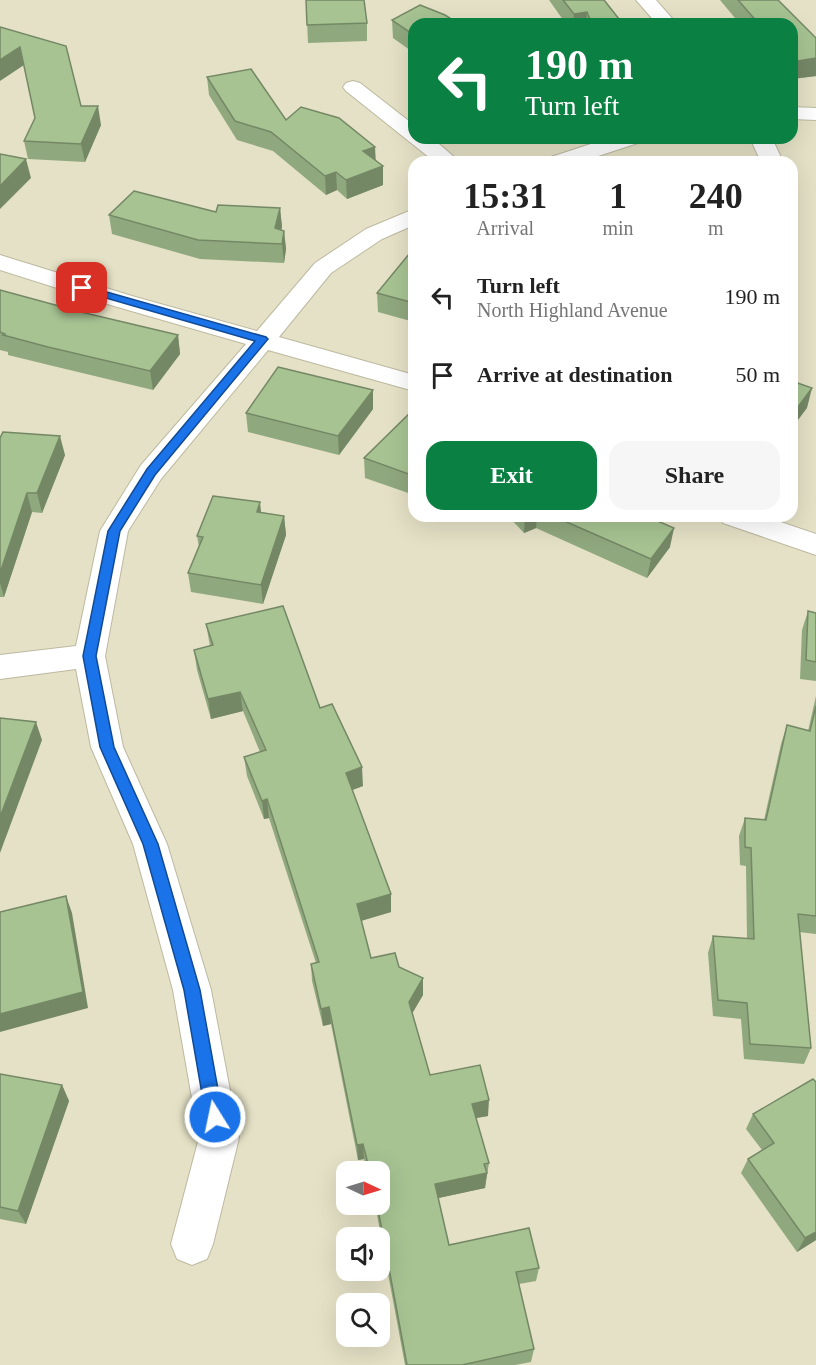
<!DOCTYPE html>
<html lang="en">
<head>
<meta charset="utf-8">
<style>
  :root { --surface:#fff; --page:#f6f6f6; --text:#222; --muted:#767676; --accent:#0b8043 }
  body { margin:0; font-family:"Times New Roman",serif; background:var(--page); color:var(--text); height:100vh; display:flex; flex-direction:column; font-size:22px; white-space:nowrap }
  * { box-sizing:border-box; margin:0 }
  p { font-size:20px; color:var(--muted) }
  .icon { flex:none; width:33px; height:33px; fill:none; stroke:currentColor; stroke-width:2; stroke-linecap:round; stroke-linejoin:round }
  .map { position:relative; flex:1; overflow:hidden }
  .drawer { position:absolute; left:408px; top:156px; width:390px; height:366px; display:flex; flex-direction:column; background:var(--surface); border-radius:18px; box-shadow:0 6px 24px #0002 }
  .drawer>* { flex:none }
  .top-card { position:absolute; left:408px; top:18px; width:390px; height:126px; border-radius:18px; box-shadow:0 6px 24px #0002; background:#0b8043; color:#fff; overflow:hidden }
  .needle { width:39px; rotate:94deg }
  .tools { position:absolute; left:336px; top:1161px; display:grid; gap:12px }
  .tools a { display:grid; place-items:center; width:54px; height:54px; border-radius:12px; background:var(--surface); box-shadow:0 6px 24px #0002; font-size:30px }
  .pin { position:absolute; display:grid; place-items:center; width:51px; height:51px; color:#fff; margin:-26px; border-radius:12px; box-shadow:0 3px 9px #0006 }
  .me { position:absolute; width:66px; margin:-33px; rotate:350deg; stroke-linejoin:round; filter:drop-shadow(0 0 4px #0008) }
  .turn { display:flex; align-items:center; gap:21px; height:126px; padding:0 18px; font-size:27px }
  .turn .icon { width:78px; height:78px; stroke-width:2.5 }
  .turn b { display:block; font-size:42px; line-height:51px }
  .eta { display:flex; justify-content:space-evenly; align-items:center; height:102px; text-align:center }
  .eta b { font-size:36px; font-weight:600; line-height:42px }
  .button { display:flex; gap:12px; margin-top:auto; padding:12px 18px }
  .button a { flex:1; height:69px; border-radius:18px; background:var(--accent); color:#fff; font-size:24px; font-weight:600; line-height:69px; text-align:center }
  .button a+a { background:var(--page); color:var(--text) }
  ul { padding:0; list-style:none }
  li { display:flex; align-items:center; gap:18px; height:78px; padding:0 18px }
  li div { flex:1 }
  li b { display:block; font-size:22px }
  li em { font-style:normal }
  .map>svg:first-child { display:block }
  .lines { fill:none; stroke-linecap:round; stroke-linejoin:round }
  .minor-casing { stroke:#bdb9a0; stroke-width:2 }
  .minor { fill:#fff; fill-rule:evenodd }
  .wall { fill:#90a87e }
  .shaded-wall { fill:#758866 }
  .building { fill:#a7c392; stroke:#758866; stroke-width:1.5 }
  .route { fill:#1a73e8; stroke:#114b97; stroke-width:1.5 }
</style>
</head>
<body>
<div class="map">
<svg width="816" height="1365" viewBox="0 0 816 1365">
  <rect width="100%" height="100%" fill="#e4e1c6"/>
  <g class="lines">
    <g class="minor-casing">
      <g id="minor">
        <path d="M636 0H656L677 24H657Z"/>
        <path d="M353 81 360 83 414 125V138H432L460 162H435L346 91 343 87 346 83Z"/>
        <path d="M792 107 816 108V120L792 119Z"/>
        <path d="M609 138H641L638 143 580 162H548L551 157Z"/>
        <path d="M750 138H772L783 162H761Z"/>
        <path d="M414 209V225L382 239 331 273 279 337 414 375V391L268 350 161 479 128 531 105 656 123 747 167 844 211 990 239 1138 213 1244 207 1259 192 1265 177 1259 171 1244 199 1138 173 990 133 844 91 747 76 669 0 679V655L76 646 100 531 141 465 246 344 114 306 0 270V255L132 296 257 331 315 263 366 229Z"/>
        <path d="M719 516H763L816 534V555L723 523Z"/>
      </g>
    </g>
    <use href="#minor" class="minor"/>
  </g>
  <g class="wall">
    <path d="M306 0 367 23V41L308 43Z"/>
    <path d="M549 0H604L623 24H566Z"/>
    <path d="M720 0H778L816 38V76L792 79V24H740Z"/>
    <path d="M392 20 414 24V53L393 38Z"/>
    <path d="M0 27 101 125 85 162 28 159 24 141 35 118 24 65Z"/>
    <path d="M207 77 286 120 376 160 383 185 347 199 337 190 326 195 273 151 237 140 209 95Z"/>
    <path d="M280 208 282 227 281 230 284 231 286 249 284 263 200 259 112 234 109 215 216 212Z"/>
    <path d="M414 248V322L378 312 377 293Z"/>
    <path d="M0 290 81 312 178 335 180 354 153 390 53 366 8 355V352L0 350Z"/>
    <path d="M373 409 339 455 248 432 246 413Z"/>
    <path d="M414 412V495L365 478 364 458Z"/>
    <path d="M0 438 65 455 42 513 32 512 4 597H0Z"/>
    <path d="M261 512 284 516 286 535 263 604 191 592 188 573 199 547 197 536Z"/>
    <path d="M508 516H646L670 547 647 578 536 528 524 533Z"/>
    <path d="M808 611 816 613V681L800 679 802 630Z"/>
    <path d="M206 624 320 708 363 786 352 790 391 912 361 921 371 958 399 967 423 978V995L412 1013 430 1075 488 1116 476 1118 489 1163 485 1188 438 1198 449 1245 539 1268 536 1281 519 1284 534 1349 531 1362 515 1365H405L375 1204H380V1172H367L364 1159 358 1160 331 1024 323 1026 312 981 311 964 316 963 269 818 264 819 247 776 244 757 260 752 243 711 211 719 197 670 194 650 210 646Z"/>
    <path d="M816 696V934L799 932 811 1048 804 1064 744 1059 741 1019 713 1016 708 953 713 936 747 939 746 866 740 865 739 836 745 818 764 820 781 744 787 725 808 731Z"/>
    <path d="M0 1074 62 1085 69 1101 26 1224 0 1219Z"/>
    <path d="M816 1082V1241V1240L797 1252 741 1173 748 1159 762 1150 746 1129 753 1114Z"/>
  </g>
  <g class="shaded-wall">
    <path d="M587 12 586 24H573L574 14Z"/>
    <path d="M20 47 24 65 0 81V60Z"/>
    <path d="M816 58V76L792 79V62Z"/>
    <path d="M98 106 101 125 85 162 81 144Z"/>
    <path d="M375 147 376 165 363 151Z"/>
    <path d="M26 159 31 178 0 209V186Z"/>
    <path d="M383 166V185L347 199 346 180Z"/>
    <path d="M336 172 337 190 326 195 325 176Z"/>
    <path d="M280 208 282 227 277 244 275 228Z"/>
    <path d="M284 231 286 249 284 263 282 244Z"/>
    <path d="M178 335 180 354 153 390 150 371Z"/>
    <path d="M812 388 807 408 792 428V415Z"/>
    <path d="M373 390V409L339 455 338 436Z"/>
    <path d="M60 436 65 455 42 513 37 493Z"/>
    <path d="M27 493 32 512 4 597 0 583V573Z"/>
    <path d="M260 502 262 521 257 512Z"/>
    <path d="M284 516 286 535 263 604 261 585Z"/>
    <path d="M525 516H537L536 528 524 533Z"/>
    <path d="M674 528 670 547 647 578 651 559Z"/>
    <path d="M240 692 243 711 211 719 208 699Z"/>
    <path d="M36 722 42 740 0 853V817Z"/>
    <path d="M362 767 363 786 347 792 346 773Z"/>
    <path d="M267 799 269 818 264 819 262 801Z"/>
    <path d="M391 894V912L357 922V904Z"/>
    <path d="M66 896 72 913 88 1008 0 1032V1014Z"/>
    <path d="M423 978V995L409 1019V1002Z"/>
    <path d="M329 1007 331 1024 323 1026 321 1009Z"/>
    <path d="M62 1085 69 1101 26 1224 18 1211Z"/>
    <path d="M489 1100 488 1116 470 1119 472 1104Z"/>
    <path d="M363 1144 364 1159 358 1160 357 1145Z"/>
    <path d="M487 1173 485 1188 434 1199 435 1184Z"/>
    <path d="M816 1232V1240L797 1252 805 1238Z"/>
  </g>
  <g class="building">
    <path d="M306 0H364L367 23 307 25Z"/>
    <path d="M563 0H604L623 24H592L587 12 574 14Z"/>
    <path d="M738 0H778L816 38V58L792 62V24H759Z"/>
    <path d="M420 5 445 15 459 24H414V35L392 20Z"/>
    <path d="M0 27 66 46 81 106H98L81 144 24 141 35 118 20 47 0 60Z"/>
    <path d="M251 69 286 120 301 107 339 118 375 147 363 151 383 166 346 180 336 172 325 176 271 132 235 121 207 77Z"/>
    <path d="M0 154 26 159 0 186Z"/>
    <path d="M134 191 216 212 218 205 280 208 275 228 284 231 282 244 198 240 109 215Z"/>
    <path d="M414 248V303L377 293Z"/>
    <path d="M0 290 81 312 178 335 150 371 48 347 3 335 5 334 0 332Z"/>
    <path d="M278 367 373 390 338 436 246 413Z"/>
    <path d="M792 381 812 388 792 415Z"/>
    <path d="M412 411 414 412V476L364 458Z"/>
    <path d="M3 432 60 436 37 493H27L0 573V438Z"/>
    <path d="M213 496 260 502 257 512 284 516 261 585 188 573 203 537 197 536Z"/>
    <path d="M553 516H646L674 528 651 559Z"/>
    <path d="M283 606 320 708 332 704 362 767 346 773 391 894 357 904 371 958 395 953 399 967 423 978 409 1002 430 1075 480 1065 489 1100 472 1104 489 1163 484 1164 487 1173 435 1184 449 1245 529 1228 539 1268 516 1272 534 1349 462 1365H407L377 1204H380V1172H370L363 1144 357 1145 329 1007 321 1009 311 964 319 962 267 799 262 801 244 757 266 750 240 692 208 699 194 650 213 645 206 624Z"/>
    <path d="M808 611 816 613V662L806 660Z"/>
    <path d="M816 706V916L798 914 811 1048 750 1044 747 1003 718 1000 713 936 754 939 751 848 745 847V818L766 820 787 725 810 731Z"/>
    <path d="M0 718 36 722 0 817Z"/>
    <path d="M66 896 83 992 0 1014V912Z"/>
    <path d="M0 1074 62 1085 18 1211 0 1207Z"/>
    <path d="M813 1079 816 1082V1232L805 1238 748 1159 774 1143 753 1114Z"/>
  </g>
  <path class="route" d="M82 285 266 337 268 339 155 475 120 531 96 656 114 747 158 844 200 990 223 1117 221 1123 215 1125 209 1123 206 1117 184 990 143 844 100 747 83 656 108 531 147 469 255 341 78 290V286Z"/>
</svg>
<div class="tools">
<a><svg class="needle" viewBox="-14 -14 28 28"><path d="M0-13l5 13h-10z" fill="#e53935"/><path d="M0 13l5-13h-10z" fill="#767676"/></svg></a>
<a><svg class="icon" aria-label="sound" viewBox="0 0 24 24"><path d="M4 9h4l5-4v14l-5-4H4zM17 9q2 3 0 6"/></svg></a>
<a><svg class="icon" aria-label="search" viewBox="0 0 24 24"><circle cx="10" cy="10" r="6"/><path d="M15 15l6 6"/></svg></a>
</div>
<div class="pin" style="left:82px;top:288px;background:#d93025"><svg class="icon" aria-label="arrive" viewBox="0 0 24 24"><path d="M6 21V4h12l-3 4 3 4H6"/></svg></div>
<svg class="me" style="left:215px;top:1117px" viewBox="-20 -20 40 40"><circle r="17" fill="#1a73e8" stroke="#fff" stroke-width="3"/><path d="M0-11L8 9 0 5-8 9z" fill="#fff"/></svg>
<div class="top-card">
<div class="turn"><svg class="icon" aria-label="left" viewBox="0 0 24 24"><path d="M17 20v-9H6M10 6l-5 5 5 5"/></svg><div><b>190 m</b>Turn left</div></div>
</div>
<section class="drawer">
<div class="eta">
<div><b>15:31</b><p>Arrival</p></div>
<div><b>1</b><p>min</p></div>
<div><b>240</b><p>m</p></div>
</div>
<ul>
<li><svg class="icon" aria-label="left" viewBox="0 0 24 24"><path d="M17 20v-9H6M10 6l-5 5 5 5"/></svg><div><b>Turn left</b><p>North Highland Avenue</p></div><em>190 m</em></li>
<li><svg class="icon" aria-label="arrive" viewBox="0 0 24 24"><path d="M6 21V4h12l-3 4 3 4H6"/></svg><div><b>Arrive at destination</b></div><em>50 m</em></li>
</ul>
<div class="button"><a>Exit</a><a>Share</a></div>
</section>
</div>
</body>
</html>
